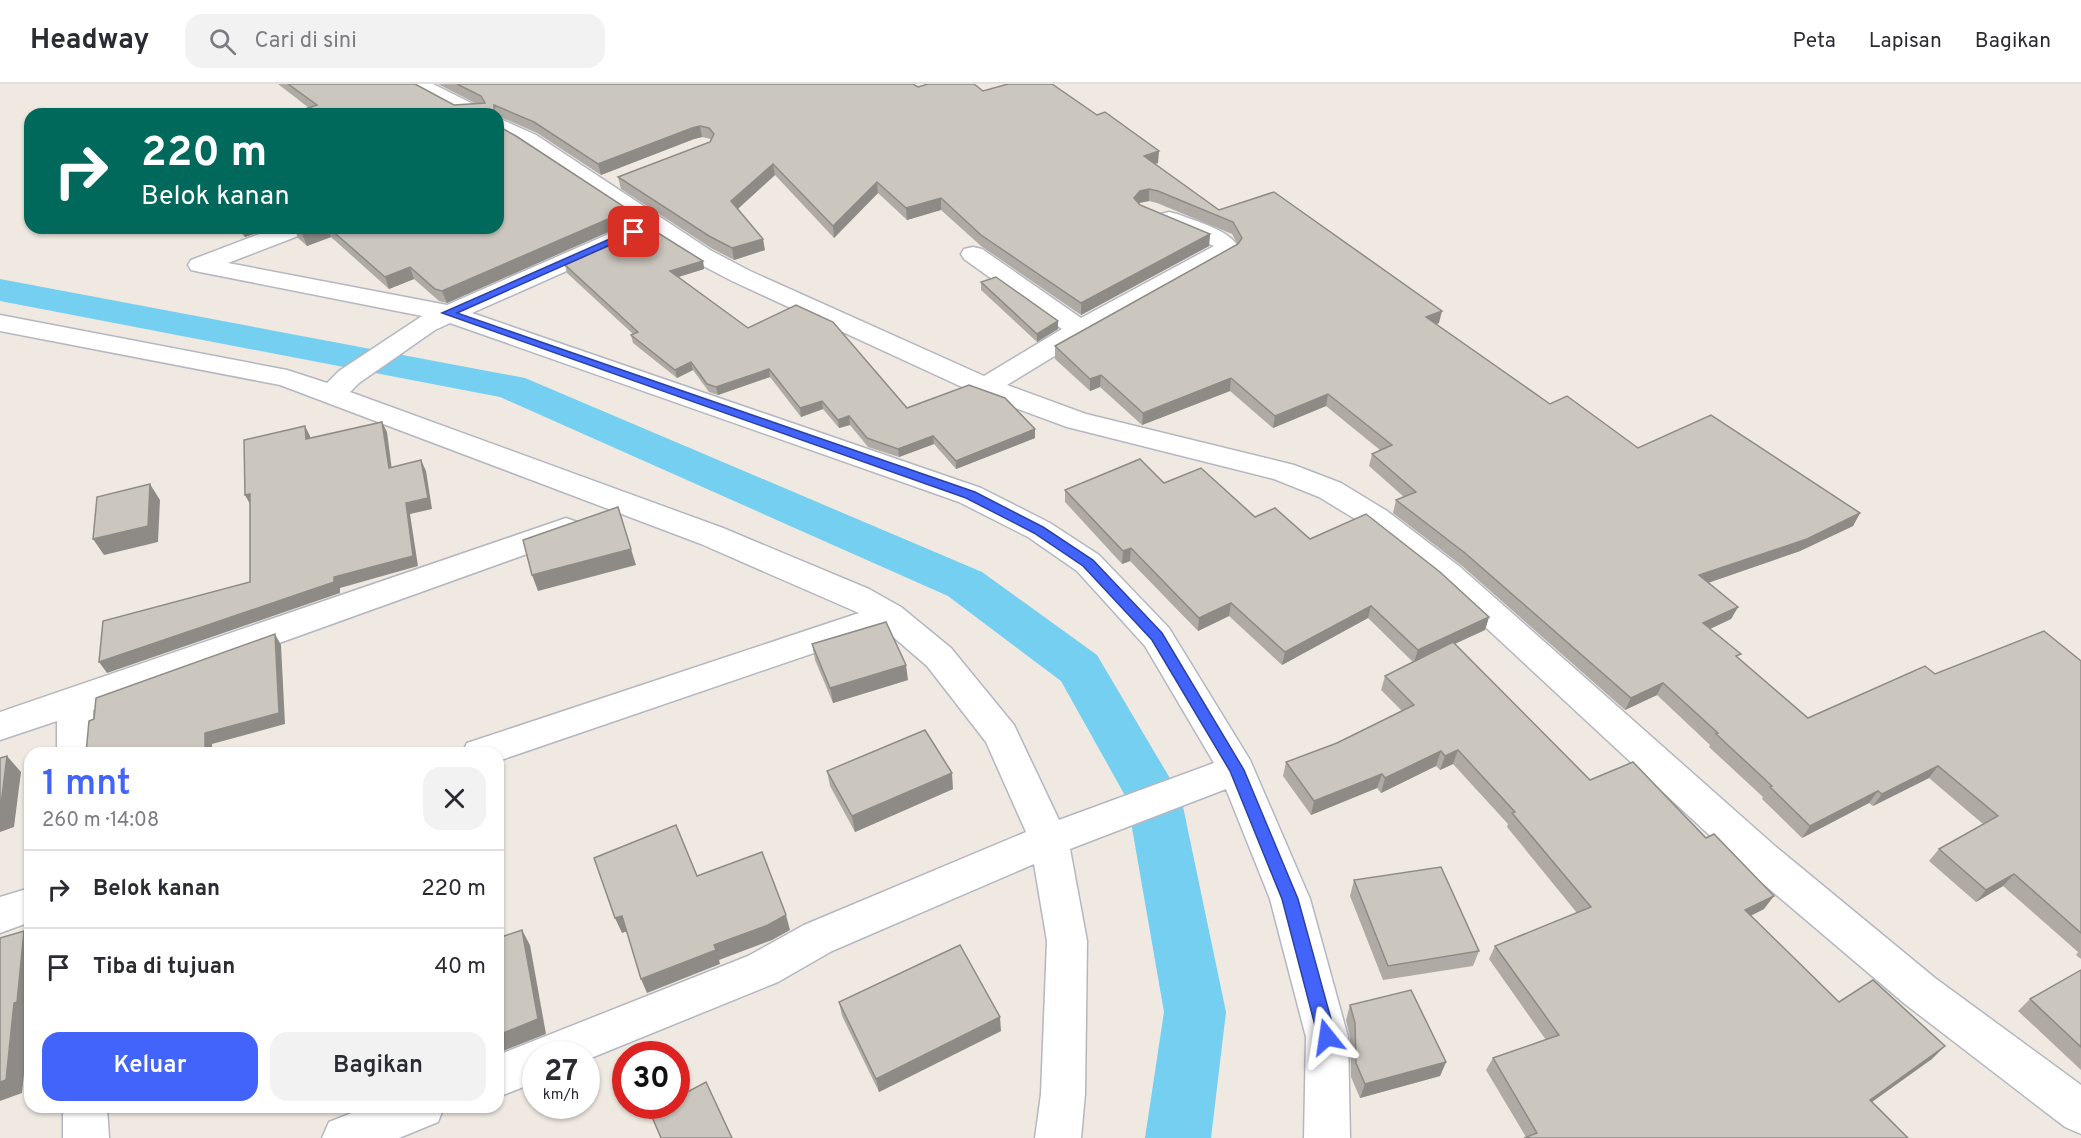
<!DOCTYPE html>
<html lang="id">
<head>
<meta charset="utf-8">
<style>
  :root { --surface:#fff; --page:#f2f2f3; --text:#2b2b33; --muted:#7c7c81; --line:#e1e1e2; --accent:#4264fb }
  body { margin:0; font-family:Overpass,sans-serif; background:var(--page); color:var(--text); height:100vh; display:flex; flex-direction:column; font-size:22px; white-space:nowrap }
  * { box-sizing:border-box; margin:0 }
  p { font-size:20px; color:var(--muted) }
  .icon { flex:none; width:33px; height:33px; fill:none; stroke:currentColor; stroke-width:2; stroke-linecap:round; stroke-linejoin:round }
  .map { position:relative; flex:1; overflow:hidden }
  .details { position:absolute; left:24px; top:663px; width:480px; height:366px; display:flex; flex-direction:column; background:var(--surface); border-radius:18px; box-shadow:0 2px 4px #0004 }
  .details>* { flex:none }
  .guide { position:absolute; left:24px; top:24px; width:480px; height:126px; border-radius:18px; box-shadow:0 2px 4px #0004; background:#00695c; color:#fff; overflow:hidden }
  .speed { position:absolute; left:522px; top:957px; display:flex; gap:12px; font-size:30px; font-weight:700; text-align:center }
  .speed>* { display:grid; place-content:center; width:78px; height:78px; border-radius:50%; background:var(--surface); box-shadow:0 2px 4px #0004; line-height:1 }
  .speed small { font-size:15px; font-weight:400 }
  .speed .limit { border:9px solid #d22; background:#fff; color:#111 }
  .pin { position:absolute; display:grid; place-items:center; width:51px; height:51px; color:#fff; margin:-26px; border-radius:12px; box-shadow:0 3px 9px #0006 }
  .me { position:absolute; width:66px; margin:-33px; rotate:345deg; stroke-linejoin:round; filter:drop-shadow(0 0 4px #0008) }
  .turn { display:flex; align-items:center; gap:21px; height:126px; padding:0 18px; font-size:27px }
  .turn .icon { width:78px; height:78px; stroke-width:2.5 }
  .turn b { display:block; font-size:42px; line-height:51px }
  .round { display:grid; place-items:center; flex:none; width:63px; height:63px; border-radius:18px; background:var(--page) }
  .overview { display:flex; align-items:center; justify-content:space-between; height:102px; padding:0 18px }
  h1 { font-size:36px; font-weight:600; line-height:45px; color:var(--accent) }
  .button { display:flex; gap:12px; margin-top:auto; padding:12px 18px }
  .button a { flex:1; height:69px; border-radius:18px; background:var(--accent); color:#fff; font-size:24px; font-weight:600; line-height:69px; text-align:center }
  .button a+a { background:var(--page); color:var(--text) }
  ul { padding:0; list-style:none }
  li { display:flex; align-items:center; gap:18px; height:78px; padding:0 18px; border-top:2px solid var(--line) }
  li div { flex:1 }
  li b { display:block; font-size:22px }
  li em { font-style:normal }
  header { display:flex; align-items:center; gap:36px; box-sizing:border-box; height:84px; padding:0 30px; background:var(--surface); border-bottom:2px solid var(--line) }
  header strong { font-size:28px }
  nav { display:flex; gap:33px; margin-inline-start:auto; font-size:21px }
  .search { width:420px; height:54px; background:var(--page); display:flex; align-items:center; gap:15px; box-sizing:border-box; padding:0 21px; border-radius:18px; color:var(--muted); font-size:22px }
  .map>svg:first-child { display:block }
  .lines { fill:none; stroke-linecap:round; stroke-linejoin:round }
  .canal { fill:#75cff0; fill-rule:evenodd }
  .minor-casing { stroke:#b4b7c1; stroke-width:3 }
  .minor { fill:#fff; fill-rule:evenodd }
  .wall { fill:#afaba4 }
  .shaded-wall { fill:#8e8b86 }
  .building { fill:#cbc7bf; stroke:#8e8b86; stroke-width:1.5 }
  .route { fill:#4264fb; stroke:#2b41a3; stroke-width:1.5 }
</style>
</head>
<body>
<header>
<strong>Headway</strong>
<div class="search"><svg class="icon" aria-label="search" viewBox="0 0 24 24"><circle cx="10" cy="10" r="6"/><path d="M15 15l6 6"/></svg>Cari di sini</div>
<nav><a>Peta</a><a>Lapisan</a><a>Bagikan</a></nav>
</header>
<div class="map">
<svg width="2081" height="1054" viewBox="0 0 2081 1054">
  <rect width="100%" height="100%" fill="#efe9e1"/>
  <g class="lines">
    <path class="canal" d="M0 195 525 294 982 488 1097 571 1181 713 1226 928 1211 1054H1145L1164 928 1127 715 1061 597 948 512 500 313 0 217Z"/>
    <g class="minor-casing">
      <g id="minor">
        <path d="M407 0H433L483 25 486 30H459L410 4Z"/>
        <path d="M498 34 536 51 710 166 750 187 984 292 1062 245 964 175 961 170 964 165 973 163 982 165 1081 234 1214 162 1161 140 1157 135 1161 130 1169 128 1177 130C1195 137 1233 147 1239 165L1236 170 1089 251 1007 301 1086 330 1294 381 1341 399 1387 427 1460 483 1775 762 1935 894 2081 1001V1050L2065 1043 1905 920 1747 786 1438 499 1365 441 1319 413 1274 395 1067 343 975 309 732 197 692 176 652 149 472 229 981 404 1050 439 1099 471 1169 544 1250 676 1310 815 1348 953 1350 1054H1304L1306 953 1270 815 1226 705 1070 765 1087 857 1085 1010 1081 1054H1035L1041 1010 1047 857 1034 780 832 867 778 898 586 976V970H536V998L498 1013V971L748 872 804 841 1026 748 986 658 927 582 884 545 498 677V669H462L467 659 859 529 701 460 280 301 0 247V231L287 286 327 299 339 287 422 232 200 188 191 186 188 181 191 176 275 144H309L306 149 228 179 447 221 636 138 520 61 498 49ZM450 239 959 418 1028 453 1077 487 1145 562 1214 679 1059 736 1014 641 951 564 901 523 869 505 723 444 350 308 359 299 435 246Z"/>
        <path d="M566 434 577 438 582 445 577 452 93 626V669H57V637L0 656V628Z"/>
        <path d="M30 804V838L0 849V813Z"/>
        <path d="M63 1023H107L109 1054H63Z"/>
        <path d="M367 1023H444L438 1038 399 1054H322L329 1038Z"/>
      </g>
    </g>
    <use href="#minor" class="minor"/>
  </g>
  <g class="wall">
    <path d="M278 0H415L454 21 477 20 438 0H913L918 3 983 7 1158 79 1155 80 1219 126 1439 239 1436 240 1550 320 1638 364 1860 429 1853 442 1800 467 1708 499 1738 523 1731 535 1710 545 1738 574 1808 634 1935 590 2081 577V875L2076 871 2078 868 2003 802 1976 818 1929 777 1939 765 1983 740 1929 694 1873 722 1869 719 1802 754 1762 715 1763 713 1709 663 1710 661 1657 611 1625 626 1461 481 1393 429 1396 416 1404 413 1369 382 1372 370 1380 366 1326 322 1273 344 1230 307 1142 341 1100 303 1090 307 1055 275V262L1238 161 1232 150 1157 119 1149 117 1139 119V120L1140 121 1210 150 1209 162 1081 231 981 162 941 126 907 136 878 109 834 154 775 91 738 125 765 166 734 176 711 164 621 105 618 93 710 58 711 55 702 53 694 55 601 91 537 49 498 32V30H290L309 24Z"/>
    <path d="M629 126 631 138 447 219 439 217 414 195 389 205 331 153 307 162 298 154 294 144H498Z"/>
    <path d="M236 144H269L245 153Z"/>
    <path d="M703 177 704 185 678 193 748 244 907 324 1035 345V354L956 385 934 360 899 373 868 363 850 341 839 344 823 325 801 333 770 293 718 311 709 308 693 286 677 294 633 259 631 251 633 250 567 189 565 181Z"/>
    <path d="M981 198 1058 237V245L1037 258 981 206Z"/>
    <path d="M1164 399 1310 455 1489 533 1485 546 1455 560 1590 696 1764 825 1751 832 1839 918 1932 975 1526 1053 1486 986 1493 974 1546 956 1489 875 1495 862 1577 829 1507 743 1508 740 1453 680 1440 686 1436 682 1381 709 1377 704 1311 731 1283 692 1286 678 1337 659 1402 627 1381 606 1385 592 1413 578 1368 534 1282 581 1229 532 1198 547 1130 477 1122 480 1065 418V406Z"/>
    <path d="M812 560 908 596 833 619 815 576Z"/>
    <path d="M827 687 953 705 855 748 830 702Z"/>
    <path d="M1354 796 1479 867 1473 882 1383 896 1350 812Z"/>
    <path d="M2081 886V986L2018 927 2030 915Z"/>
    <path d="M839 918 1001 947 879 1008 842 932Z"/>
    <path d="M1350 921 1446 978 1440 992 1360 1014 1351 993 1350 953 1346 936Z"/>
  </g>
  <g class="shaded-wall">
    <path d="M700 42 702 53 694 55 601 91 598 80 692 44Z"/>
    <path d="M1159 67 1158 79 1144 83V72Z"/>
    <path d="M773 80 775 91 733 129 731 117Z"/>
    <path d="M877 98 878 109 834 154 833 142Z"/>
    <path d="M1149 105V117L1139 119 1134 126V114L1140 107Z"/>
    <path d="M941 114V126L907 136 906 124Z"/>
    <path d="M629 126 631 138 447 219 442 207Z"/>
    <path d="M241 144H269L245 153Z"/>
    <path d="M319 144H327L331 153 307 162 302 150Z"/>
    <path d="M1210 150 1209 162 1081 231V219Z"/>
    <path d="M763 155 765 166 734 176 732 164Z"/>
    <path d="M703 177 704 185 672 195 670 187Z"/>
    <path d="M410 183 414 195 389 205 385 193Z"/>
    <path d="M1442 227 1439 239 1423 246 1426 233Z"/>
    <path d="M1058 237V245L1037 258V250Z"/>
    <path d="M691 278 693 286 677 294 675 286Z"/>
    <path d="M769 285 770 293 718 311 716 303Z"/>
    <path d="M1101 291 1100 303 1090 307V295Z"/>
    <path d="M1231 294 1230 307 1142 341 1143 329Z"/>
    <path d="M1328 310 1326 322 1273 344 1275 332Z"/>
    <path d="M822 317 823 325 801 333 800 324Z"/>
    <path d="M849 332 850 341 839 344 838 336Z"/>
    <path d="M382 338 387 348 393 394 389 384Z"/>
    <path d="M305 342 310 352 311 366 306 355Z"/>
    <path d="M1035 345V354L956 385V377Z"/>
    <path d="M933 352 934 360 899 373 898 365Z"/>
    <path d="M421 376 426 387 432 425 410 430 418 482 340 504V509L107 589 99 578 334 493 406 419Z"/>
    <path d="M150 400 160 416 158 458 104 471 93 455Z"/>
    <path d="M250 410 251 422 245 411Z"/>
    <path d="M1860 429 1853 442 1800 467 1693 504 1699 491Z"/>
    <path d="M1131 464 1130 477 1122 480 1123 467Z"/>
    <path d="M631 465 636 481 538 507 532 491Z"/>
    <path d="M1231 519 1229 532 1198 547 1199 534Z"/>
    <path d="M1371 522 1368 534 1282 581 1285 568Z"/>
    <path d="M1738 523 1731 535 1697 551 1703 539Z"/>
    <path d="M1489 533 1485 546 1414 578 1418 566Z"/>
    <path d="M275 550 281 561 285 640 212 660V669H205V649Z"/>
    <path d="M906 581 908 596 833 619 830 604Z"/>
    <path d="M1663 599 1657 611 1625 626 1631 614Z"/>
    <path d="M1458 666 1453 680 1440 686 1445 672Z"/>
    <path d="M1441 667 1436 682 1381 709 1385 694Z"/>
    <path d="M7 672 21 688 14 743 0 748V728Z"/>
    <path d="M1938 682 1929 694 1873 722 1882 710Z"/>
    <path d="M952 689 953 705 855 748 852 732Z"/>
    <path d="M1382 690 1377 704 1311 731 1314 717Z"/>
    <path d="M1878 707 1869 719 1802 754 1810 742Z"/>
    <path d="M2014 790 2003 802 1976 818 1986 806Z"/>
    <path d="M1774 812 1764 825 1735 839 1745 826Z"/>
    <path d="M786 831 790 846 772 856 719 876 720 880 647 909 641 895 714 861Z"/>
    <path d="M622 832 628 847 622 849 615 834Z"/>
    <path d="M522 846 530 861 546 950 498 969V951Z"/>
    <path d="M24 847 30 852V933L22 1009 0 1017V998L14 919Z"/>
    <path d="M1000 933 1001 947 879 1008 876 995Z"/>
    <path d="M1945 962 1932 975 1858 1028 1870 1016Z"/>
    <path d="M1446 978 1440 992 1360 1014 1365 1000Z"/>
    <path d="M207 1023H225L212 1028Z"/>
  </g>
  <g class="building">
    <path d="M288 0H415L454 21 485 19 481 12 457 0H913L918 3 928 0H974L983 7 1008 0H1052L1097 31 1105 28 1159 67 1144 72 1219 126 1274 108 1442 227 1426 233 1550 320 1567 312 1638 364 1711 331 1860 429 1807 455 1699 491 1738 523 1703 539 1741 570 1736 572 1808 634 1925 582 1935 590 2044 547 2081 577V849L2014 790 1986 806 1939 765 1998 732 1938 682 1882 710 1878 707 1810 742 1770 703 1772 702 1716 650 1718 649 1663 599 1631 614 1465 469 1396 416 1416 408 1372 370 1392 361 1328 310 1275 332 1231 294 1143 329 1101 291 1090 295 1055 262 1238 160 1242 154 1233 138 1158 107 1149 105 1140 107 1134 114 1140 121 1210 150 1081 219 981 151 941 114 906 124 877 98 833 142 773 80 731 117 763 155 732 164 709 152 618 93 710 58 714 50 709 44 700 42 692 44 598 80 534 38 494 21V30H290L317 21Z"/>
    <path d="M498 42 516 52 629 126 442 207 435 205 410 183 385 193 329 144H498Z"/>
    <path d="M295 144H319L302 150Z"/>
    <path d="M650 144 703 177 670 187 748 244 796 221 833 238 907 324 969 301 1005 314 1035 345 956 377 933 352 898 365 867 354 849 332 838 336 822 317 800 324 769 285 716 303 707 300 691 278 675 286 631 251 638 248 565 181Z"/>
    <path d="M996 193 1058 237 1037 250 981 198Z"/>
    <path d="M382 338 389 384 421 376 428 414 406 419 413 472 334 493V498L99 578 103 537 250 498V410L245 411 244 356 305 342 306 355Z"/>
    <path d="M1140 375 1164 399 1201 384 1255 433 1275 424 1310 455 1366 430 1440 488 1489 533 1418 566 1371 522 1285 568 1231 519 1199 534 1131 464 1123 467 1065 406Z"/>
    <path d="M150 400 148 442 93 455 97 413Z"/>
    <path d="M618 423 631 465 532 491 523 456Z"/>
    <path d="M886 538 906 581 830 604 812 560Z"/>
    <path d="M275 550 279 629 205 649V669H86L89 637 94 635 96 614Z"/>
    <path d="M1453 558 1590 696 1633 678 1706 754 1714 750 1774 812 1745 826 1839 918 1873 896 1945 962 1870 1016 1908 1054H1524L1537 1049 1493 974 1559 951 1495 862 1591 823 1512 729 1515 728 1458 666 1445 672 1441 667 1385 694 1382 690 1314 717 1286 678 1337 659 1414 621 1385 592Z"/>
    <path d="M925 646 952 689 852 732 827 687Z"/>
    <path d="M7 672 0 728V674Z"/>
    <path d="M676 741 697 792 762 768 786 831 768 841 714 861 716 866 641 895 622 832 615 834 594 774Z"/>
    <path d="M1441 783 1479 867 1388 882 1354 796Z"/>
    <path d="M522 846 538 935 498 951V854Z"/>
    <path d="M24 847 17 918 14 919 6 996 0 998V854Z"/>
    <path d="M960 861 1000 933 876 995 839 918Z"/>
    <path d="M2081 886V963L2030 915Z"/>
    <path d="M1411 906 1446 978 1365 1000 1356 979 1355 939 1350 921Z"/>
    <path d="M706 998 732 1054H661L650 1028 662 1022H676V1014Z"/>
  </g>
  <path class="route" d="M630 146 639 148 457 229 975 408 1043 443 1093 476 1162 549 1244 686 1298 815 1336 953 1333 959 1327 961 1320 959 1318 953 1282 815 1230 687 1152 556 1083 482 1034 449 966 414 442 229Z"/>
</svg>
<div class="speed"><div>27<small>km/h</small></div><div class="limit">30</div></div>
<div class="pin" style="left:634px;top:148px;background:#d93025"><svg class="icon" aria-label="arrive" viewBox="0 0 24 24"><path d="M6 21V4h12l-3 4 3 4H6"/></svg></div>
<svg class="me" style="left:1327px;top:953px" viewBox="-20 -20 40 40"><path d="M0-17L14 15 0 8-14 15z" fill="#4264fb" stroke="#fff" stroke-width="4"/></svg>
<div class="guide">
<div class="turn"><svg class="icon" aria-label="right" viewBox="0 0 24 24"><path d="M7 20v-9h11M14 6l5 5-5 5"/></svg><div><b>220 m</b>Belok kanan</div></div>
</div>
<section class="details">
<div class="overview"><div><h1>1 mnt</h1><p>260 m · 14:08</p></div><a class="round"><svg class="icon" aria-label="close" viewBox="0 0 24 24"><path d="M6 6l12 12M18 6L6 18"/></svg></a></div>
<ul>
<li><svg class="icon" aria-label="right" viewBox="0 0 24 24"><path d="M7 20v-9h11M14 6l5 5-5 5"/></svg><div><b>Belok kanan</b></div><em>220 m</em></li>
<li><svg class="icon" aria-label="arrive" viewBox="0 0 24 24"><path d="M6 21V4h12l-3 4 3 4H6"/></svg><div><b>Tiba di tujuan</b></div><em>40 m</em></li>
</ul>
<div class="button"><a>Keluar</a><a>Bagikan</a></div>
</section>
</div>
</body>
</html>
